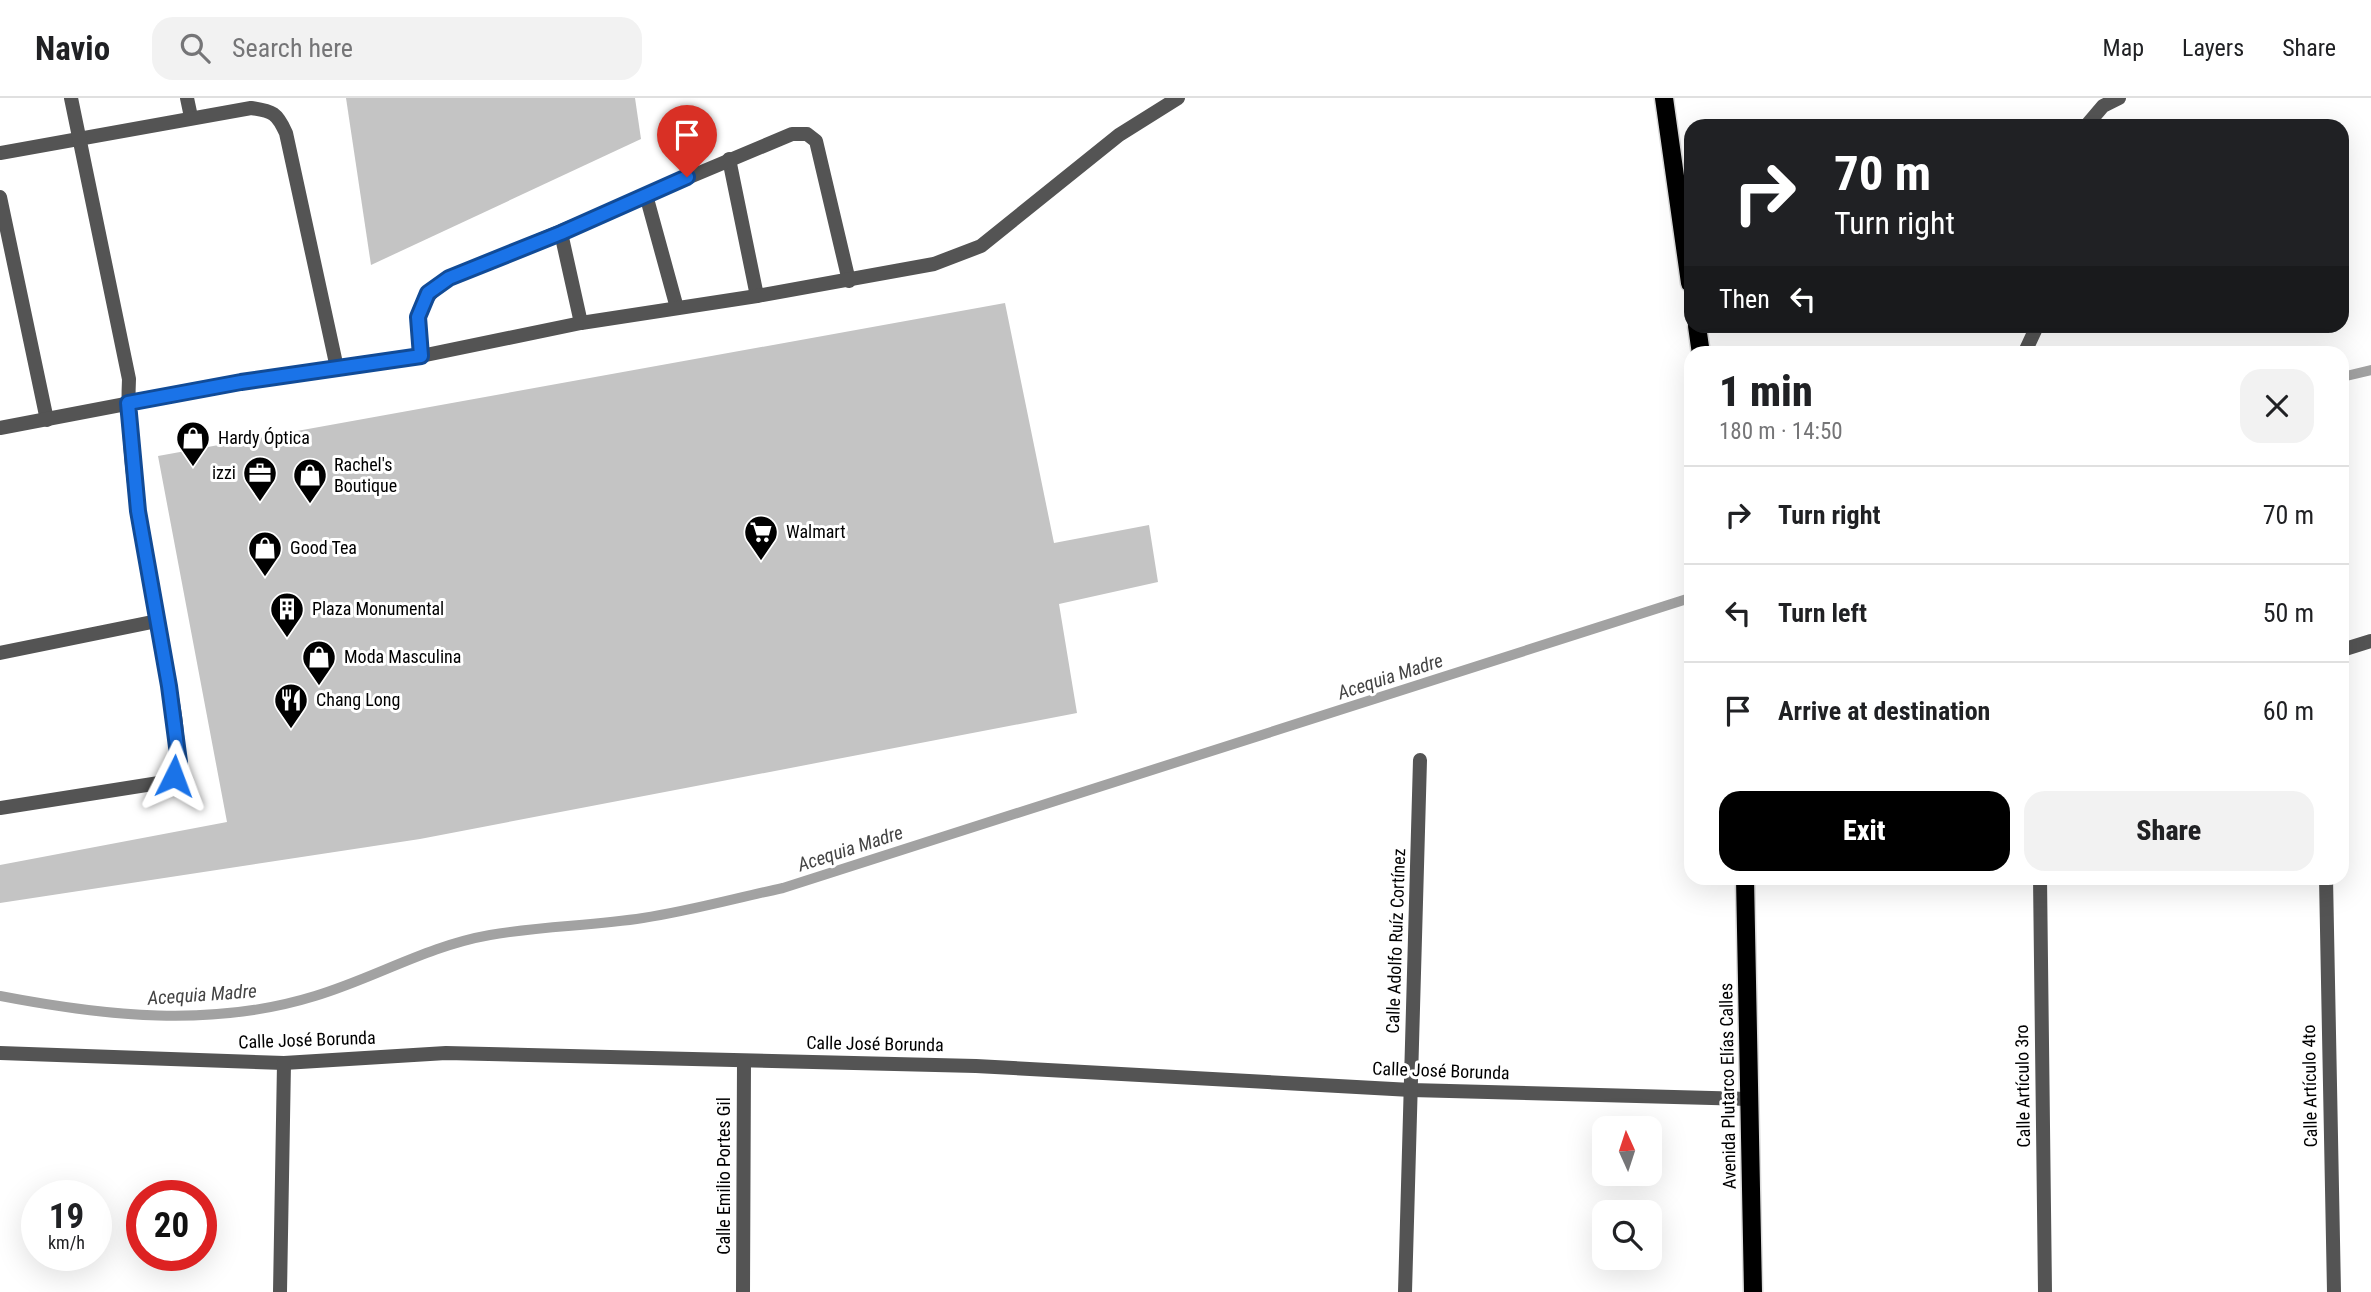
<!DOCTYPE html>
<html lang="en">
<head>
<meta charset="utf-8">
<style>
  :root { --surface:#fff; --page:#f2f2f2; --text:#202124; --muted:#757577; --line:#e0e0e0; --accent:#000 }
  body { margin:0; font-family:"Roboto Condensed",sans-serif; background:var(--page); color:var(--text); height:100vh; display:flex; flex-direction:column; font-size:26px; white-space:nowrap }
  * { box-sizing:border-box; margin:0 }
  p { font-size:23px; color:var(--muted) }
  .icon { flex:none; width:38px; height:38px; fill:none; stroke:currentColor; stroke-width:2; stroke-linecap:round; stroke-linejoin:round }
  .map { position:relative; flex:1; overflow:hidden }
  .drawer { position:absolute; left:1684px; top:248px; width:665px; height:539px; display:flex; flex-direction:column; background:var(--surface); border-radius:21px; box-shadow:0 7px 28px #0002 }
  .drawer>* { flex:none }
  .banner { position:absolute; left:1684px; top:21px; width:665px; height:214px; border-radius:21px; box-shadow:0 7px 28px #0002; background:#202124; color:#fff; overflow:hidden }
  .needle { width:46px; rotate:357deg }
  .buttons { position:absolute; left:1592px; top:1018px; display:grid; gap:14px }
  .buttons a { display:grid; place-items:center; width:70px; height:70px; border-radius:14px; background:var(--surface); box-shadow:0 7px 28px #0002; font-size:35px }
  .speed { position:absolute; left:21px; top:1082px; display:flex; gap:14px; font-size:35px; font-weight:700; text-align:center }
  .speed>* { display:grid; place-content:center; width:91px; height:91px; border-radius:50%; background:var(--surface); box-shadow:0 7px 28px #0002; line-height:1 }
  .speed small { font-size:18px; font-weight:400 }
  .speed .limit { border:10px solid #d22; background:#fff; color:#111 }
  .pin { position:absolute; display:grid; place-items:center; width:60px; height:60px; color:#fff; margin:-72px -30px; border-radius:50% 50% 50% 0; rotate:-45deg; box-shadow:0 0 7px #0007 }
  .pin .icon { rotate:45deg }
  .me { position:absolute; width:77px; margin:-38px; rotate:3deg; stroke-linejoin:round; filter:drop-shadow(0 0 5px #0008) }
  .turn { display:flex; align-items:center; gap:24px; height:147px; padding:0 35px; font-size:32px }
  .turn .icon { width:91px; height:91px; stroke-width:2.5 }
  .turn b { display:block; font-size:49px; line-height:60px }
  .then { display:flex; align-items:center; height:66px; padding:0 35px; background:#0003; gap:14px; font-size:26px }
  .round { display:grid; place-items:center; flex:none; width:74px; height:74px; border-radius:21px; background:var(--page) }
  .head { display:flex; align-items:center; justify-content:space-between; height:119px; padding:0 35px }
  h1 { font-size:42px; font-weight:800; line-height:52px }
  .primary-button { display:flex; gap:14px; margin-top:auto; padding:14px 35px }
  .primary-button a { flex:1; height:80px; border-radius:21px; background:var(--accent); color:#fff; font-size:28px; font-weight:800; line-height:80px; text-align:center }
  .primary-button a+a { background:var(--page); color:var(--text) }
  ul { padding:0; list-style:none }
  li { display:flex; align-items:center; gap:21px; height:98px; padding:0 35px; border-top:2px solid var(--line) }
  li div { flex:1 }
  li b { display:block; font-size:26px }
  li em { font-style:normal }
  header { display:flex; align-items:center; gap:42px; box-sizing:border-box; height:98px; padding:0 35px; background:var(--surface); border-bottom:2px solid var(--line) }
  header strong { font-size:33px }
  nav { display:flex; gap:38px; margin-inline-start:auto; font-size:24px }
  .search { width:490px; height:63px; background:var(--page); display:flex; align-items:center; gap:18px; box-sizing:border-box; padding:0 24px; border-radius:21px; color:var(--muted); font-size:26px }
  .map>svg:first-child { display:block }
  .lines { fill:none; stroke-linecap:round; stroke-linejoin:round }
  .stream { stroke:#a2a2a2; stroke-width:10 }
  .building { fill:#c4c4c4 }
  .primary-casing { stroke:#dbdbdb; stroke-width:21 }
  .service { stroke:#545454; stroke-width:14 }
  .minor { stroke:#545454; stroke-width:14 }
  .primary { stroke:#000; stroke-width:18 }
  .route-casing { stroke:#114b97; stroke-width:18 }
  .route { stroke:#1a73e8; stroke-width:12 }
  .labels { text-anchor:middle; stroke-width:6; stroke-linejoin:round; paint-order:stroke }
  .poi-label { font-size:18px; fill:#000; stroke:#fff; text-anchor:start }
  .street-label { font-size:18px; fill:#000; stroke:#fff }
  .water-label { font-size:19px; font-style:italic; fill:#434343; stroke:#fff }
</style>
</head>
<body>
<header>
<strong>Navio</strong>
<div class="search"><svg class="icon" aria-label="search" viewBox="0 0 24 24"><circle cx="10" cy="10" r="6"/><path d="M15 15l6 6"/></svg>Search here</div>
<nav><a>Map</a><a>Layers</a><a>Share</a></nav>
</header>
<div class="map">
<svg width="2371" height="1194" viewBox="0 0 2371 1194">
  <rect width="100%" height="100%" fill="#fff"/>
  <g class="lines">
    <g class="stream">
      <path d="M2342 279 2371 272"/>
      <path d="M0 898C104 918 212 930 315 898 375 880 427 848 490 837 540 828 592 828 643 820 690 813 736 800 783 790L1690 500"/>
    </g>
  </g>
  <g class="building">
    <path d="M346 0H635L641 41 371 167Z"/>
    <path d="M1005 205 1054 445 1149 427 1158 484 1059 506 1077 615 420 741 0 805V767L227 724 158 358Z"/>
  </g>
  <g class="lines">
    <g class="primary-casing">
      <g id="primary">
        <path d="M1664 0 1690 185"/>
        <path d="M1697 228 1701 256"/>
        <path d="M1745 780 1753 1194"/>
      </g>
    </g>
    <g class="service">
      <path d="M187 0 191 19"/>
      <path d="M2086 28 2103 8 2119 0"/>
      <path d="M0 55 251 10C273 13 277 15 286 35L337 270"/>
      <path d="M729 61 757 198"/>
      <path d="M646 97 677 210"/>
      <path d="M0 99 47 322"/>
      <path d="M561 135 581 225"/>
      <path d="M2024 256 2037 228"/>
      <path d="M421 258C417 218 415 204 449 180L792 36H807L816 43 849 183"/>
      <path d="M0 330 241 284 421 258 581 225 757 198 934 166 981 148 1119 37 1178 0"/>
      <path d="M0 555 157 523"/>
      <path d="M0 710 159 685 174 678C185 644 168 582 161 546 146 459 125 369 129 281L71 0"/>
    </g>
    <g class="minor">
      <path d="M2342 552 2371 543"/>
      <path d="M2040 780 2045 1194"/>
      <path d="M2326 780 2334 1194"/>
      <path d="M0 955 284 965 446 955 976 968 1411 992 1749 1001"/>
      <path d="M280 1194 284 965"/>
      <path d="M743 1194 744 963"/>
      <path d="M1405 1194 1420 662"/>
    </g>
    <use href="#primary" class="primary"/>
  </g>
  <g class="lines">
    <g class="route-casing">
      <path id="route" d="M174 678 179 664 169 588 138 413 128 305 241 284 421 258 418 219 428 195 449 180 561 135 687 79"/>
    </g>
    <use href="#route" class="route"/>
  </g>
  <defs>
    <g id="shop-pin" transform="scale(1.75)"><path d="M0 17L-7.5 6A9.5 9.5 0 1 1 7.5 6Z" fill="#000" stroke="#fff"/><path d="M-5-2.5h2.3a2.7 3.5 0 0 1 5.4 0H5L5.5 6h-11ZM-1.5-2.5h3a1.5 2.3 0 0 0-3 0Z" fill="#fff"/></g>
    <g id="office-pin" transform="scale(1.75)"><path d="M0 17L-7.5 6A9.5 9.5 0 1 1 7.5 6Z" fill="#000" stroke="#fff"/><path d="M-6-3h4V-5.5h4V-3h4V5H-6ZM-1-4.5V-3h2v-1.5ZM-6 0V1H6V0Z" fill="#fff"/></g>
    <g id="supermarket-pin" transform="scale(1.75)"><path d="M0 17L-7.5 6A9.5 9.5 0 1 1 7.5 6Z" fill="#000" stroke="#fff"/><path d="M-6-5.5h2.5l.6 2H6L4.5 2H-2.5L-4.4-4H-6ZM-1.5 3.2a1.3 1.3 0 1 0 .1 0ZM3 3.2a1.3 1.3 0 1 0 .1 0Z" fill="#fff"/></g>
    <g id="building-pin" transform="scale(1.75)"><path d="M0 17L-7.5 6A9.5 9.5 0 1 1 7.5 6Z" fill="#000" stroke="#fff"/><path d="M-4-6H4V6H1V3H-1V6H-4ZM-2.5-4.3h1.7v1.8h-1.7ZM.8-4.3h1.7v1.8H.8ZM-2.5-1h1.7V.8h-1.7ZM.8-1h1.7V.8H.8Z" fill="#fff"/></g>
    <g id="restaurant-pin" transform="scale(1.75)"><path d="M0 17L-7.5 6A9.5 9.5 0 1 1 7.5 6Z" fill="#000" stroke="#fff"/><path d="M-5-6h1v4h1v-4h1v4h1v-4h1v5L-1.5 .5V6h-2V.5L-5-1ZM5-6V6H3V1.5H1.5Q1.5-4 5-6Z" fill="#fff"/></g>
  </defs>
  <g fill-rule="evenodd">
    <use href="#shop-pin" x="193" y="340"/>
    <use href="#office-pin" x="260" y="375"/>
    <use href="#shop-pin" x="310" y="377"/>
    <use href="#supermarket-pin" x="761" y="434"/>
    <use href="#shop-pin" x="265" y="450"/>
    <use href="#building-pin" x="287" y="511"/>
    <use href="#shop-pin" x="319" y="559"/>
    <use href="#restaurant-pin" x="291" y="602"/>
  </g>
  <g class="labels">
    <g class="poi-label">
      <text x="218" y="346">Hardy Óptica</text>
      <text x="334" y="373">Rachel's<tspan x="334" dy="21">Boutique</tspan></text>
      <text x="236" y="381" text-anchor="end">izzi</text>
      <text x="786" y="440">Walmart</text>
      <text x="290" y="456">Good Tea</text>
      <text x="312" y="517">Plaza Monumental</text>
      <text x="344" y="565">Moda Masculina</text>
      <text x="316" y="608">Chang Long</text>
    </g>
    <g class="street-label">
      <text transform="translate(1396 843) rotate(-88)" y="6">Calle Adolfo Ruíz Cortínez</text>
      <text transform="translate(307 942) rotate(-2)" y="6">Calle José Borunda</text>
      <text transform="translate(875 946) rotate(1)" y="6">Calle José Borunda</text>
      <text transform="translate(1441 973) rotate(2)" y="6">Calle José Borunda</text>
      <text transform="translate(1728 988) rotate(-91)" y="6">Avenida Plutarco Elías Calles</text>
      <text transform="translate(2023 988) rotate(-91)" y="6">Calle Artículo 3ro</text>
      <text transform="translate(2310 988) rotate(-91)" y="6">Calle Artículo 4to</text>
      <text transform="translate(724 1078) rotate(-90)" y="6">Calle Emilio Portes Gil</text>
    </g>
    <g class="water-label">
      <text transform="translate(1390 578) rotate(-18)" y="7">Acequia Madre</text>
      <text transform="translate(850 750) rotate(-18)" y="7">Acequia Madre</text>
      <text transform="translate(202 896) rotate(-4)" y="7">Acequia Madre</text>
    </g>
  </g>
</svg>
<div class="buttons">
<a><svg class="needle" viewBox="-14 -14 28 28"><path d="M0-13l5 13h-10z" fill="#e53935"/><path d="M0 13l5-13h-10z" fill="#757577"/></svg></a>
<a><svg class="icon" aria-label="search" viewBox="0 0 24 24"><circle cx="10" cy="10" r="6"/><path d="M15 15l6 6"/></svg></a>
</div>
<div class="speed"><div>19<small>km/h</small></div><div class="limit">20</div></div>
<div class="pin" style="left:687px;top:79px;background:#d93025"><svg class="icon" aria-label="arrive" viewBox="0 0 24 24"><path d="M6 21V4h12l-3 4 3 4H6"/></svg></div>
<svg class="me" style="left:174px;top:678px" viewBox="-20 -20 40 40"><path d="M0-17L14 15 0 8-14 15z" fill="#1a73e8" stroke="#fff" stroke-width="4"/></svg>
<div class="banner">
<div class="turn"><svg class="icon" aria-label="right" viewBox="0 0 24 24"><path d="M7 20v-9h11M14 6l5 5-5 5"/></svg><div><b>70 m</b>Turn right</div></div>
<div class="then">Then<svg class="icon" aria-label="left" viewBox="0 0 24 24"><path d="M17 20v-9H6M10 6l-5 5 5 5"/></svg></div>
</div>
<section class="drawer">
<div class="head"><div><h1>1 min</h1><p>180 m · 14:50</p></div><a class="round"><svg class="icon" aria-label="close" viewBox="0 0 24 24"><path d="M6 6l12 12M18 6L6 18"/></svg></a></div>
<ul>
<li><svg class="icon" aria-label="right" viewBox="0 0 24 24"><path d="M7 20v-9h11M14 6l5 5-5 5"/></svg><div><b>Turn right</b></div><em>70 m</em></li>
<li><svg class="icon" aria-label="left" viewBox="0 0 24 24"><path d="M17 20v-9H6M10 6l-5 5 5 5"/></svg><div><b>Turn left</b></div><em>50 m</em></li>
<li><svg class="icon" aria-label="arrive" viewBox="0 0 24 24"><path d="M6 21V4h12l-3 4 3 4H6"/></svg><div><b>Arrive at destination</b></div><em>60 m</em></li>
</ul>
<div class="primary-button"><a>Exit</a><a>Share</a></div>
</section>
</div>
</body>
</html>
